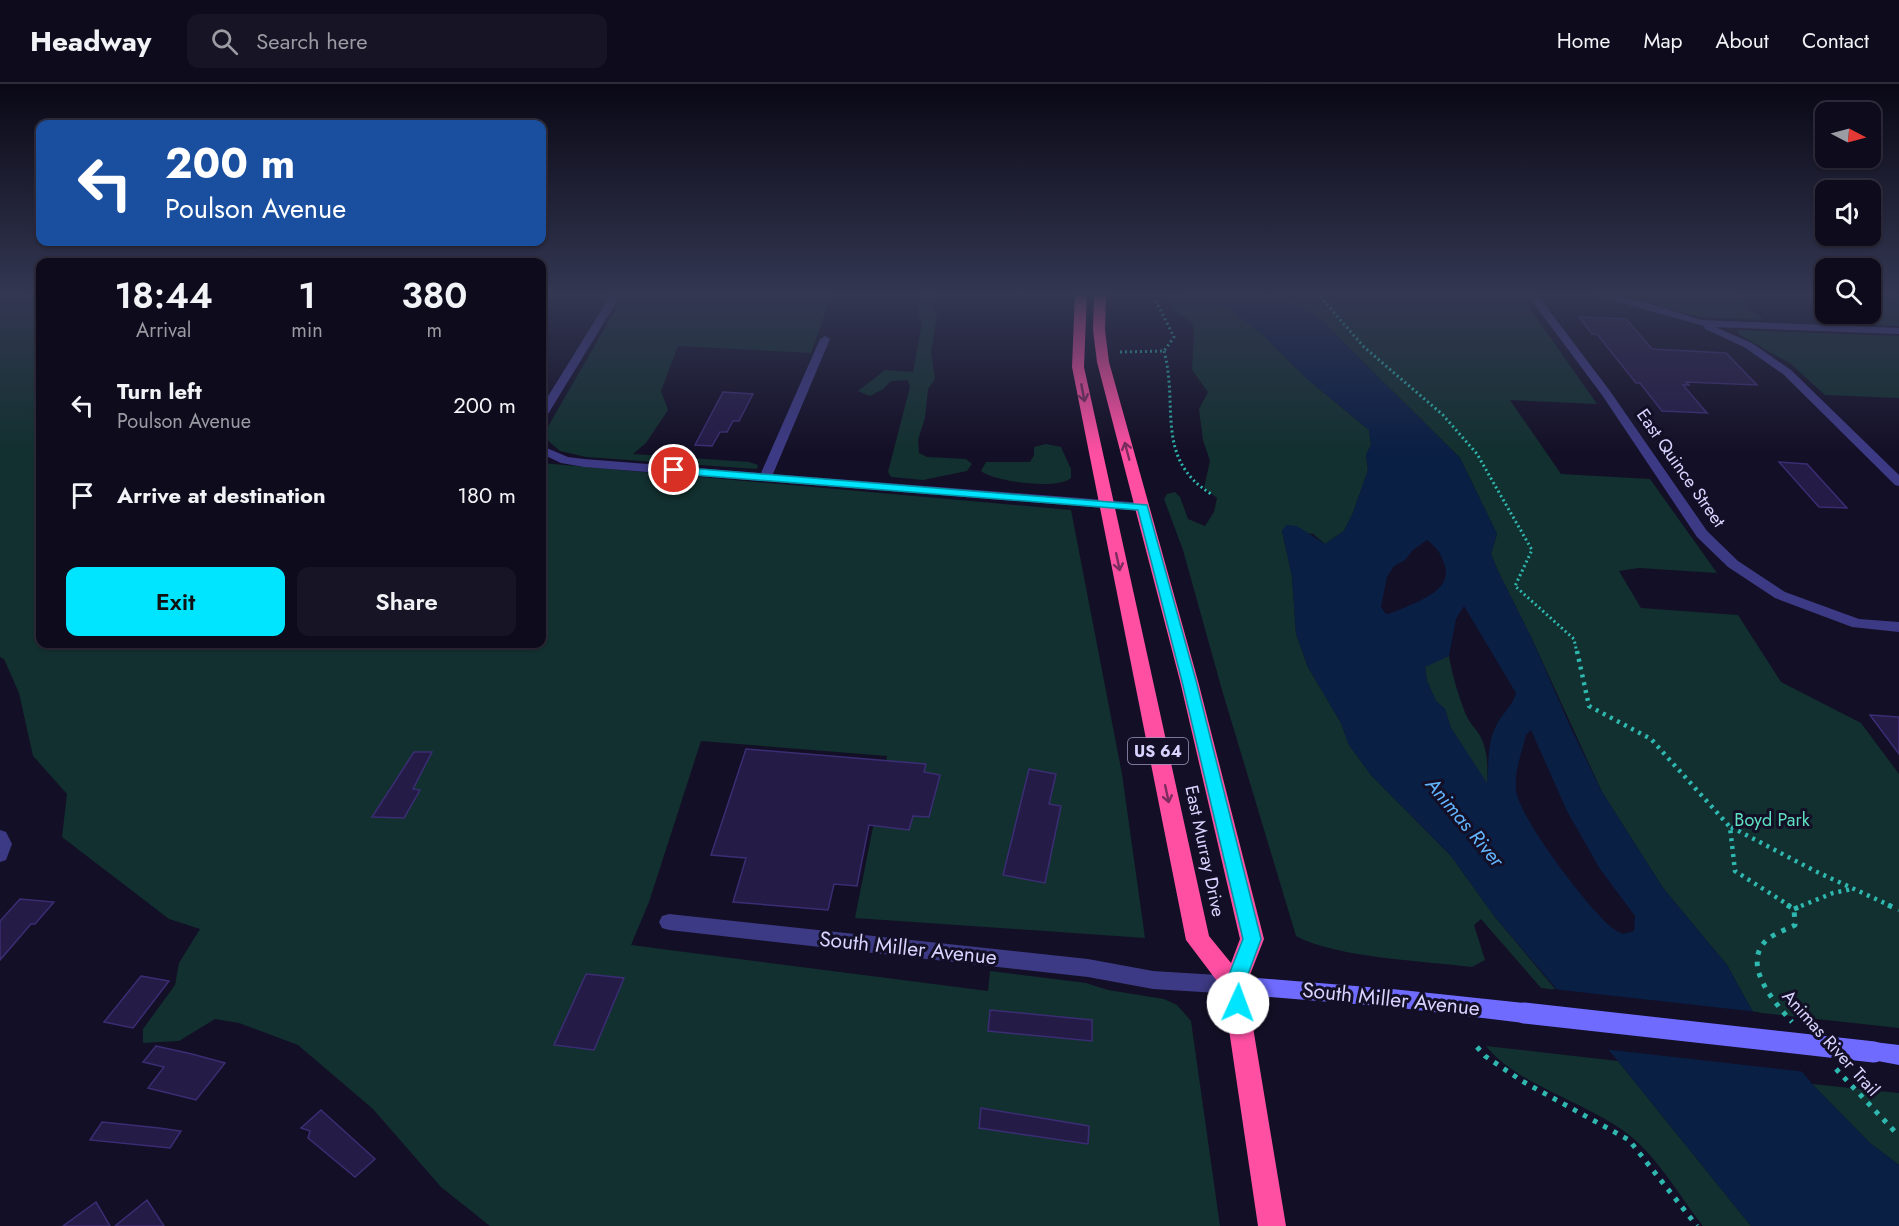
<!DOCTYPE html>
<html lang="en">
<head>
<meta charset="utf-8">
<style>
  :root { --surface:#0e0b1c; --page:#171425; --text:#f1f3f6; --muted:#9b9ba3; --line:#2e2b3b; --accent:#00e5ff }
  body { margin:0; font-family:Jost,sans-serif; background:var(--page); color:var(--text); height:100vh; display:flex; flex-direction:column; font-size:22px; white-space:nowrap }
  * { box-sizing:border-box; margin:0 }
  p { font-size:20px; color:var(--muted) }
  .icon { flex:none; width:33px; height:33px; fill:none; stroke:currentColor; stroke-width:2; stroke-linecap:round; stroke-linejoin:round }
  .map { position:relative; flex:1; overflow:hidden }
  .side { position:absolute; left:36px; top:174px; width:510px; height:390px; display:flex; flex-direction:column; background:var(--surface); border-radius:12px; box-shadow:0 2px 4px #0004,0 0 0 2px var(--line) }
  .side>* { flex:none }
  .top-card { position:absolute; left:36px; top:36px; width:510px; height:126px; border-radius:12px; box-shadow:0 2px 4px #0004,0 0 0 2px var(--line); background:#1a4fa0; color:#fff; overflow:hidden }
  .needle { width:39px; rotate:96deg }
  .buttons { position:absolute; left:1815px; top:18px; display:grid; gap:12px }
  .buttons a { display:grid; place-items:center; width:66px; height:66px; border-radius:12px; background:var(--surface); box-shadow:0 2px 4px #0004,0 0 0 2px var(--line); font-size:30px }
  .pin { position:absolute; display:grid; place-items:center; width:51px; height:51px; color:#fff; margin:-26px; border:3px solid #fff; border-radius:50%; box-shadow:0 2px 6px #0007 }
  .me { position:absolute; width:66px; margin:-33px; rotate:2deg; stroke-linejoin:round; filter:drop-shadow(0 0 4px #0008) }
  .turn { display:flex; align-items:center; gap:21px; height:126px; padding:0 30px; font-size:27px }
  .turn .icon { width:78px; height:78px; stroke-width:2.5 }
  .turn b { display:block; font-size:42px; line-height:51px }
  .eta { display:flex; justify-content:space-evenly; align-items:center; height:102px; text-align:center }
  .eta b { font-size:36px; font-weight:600; line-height:42px }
  .button { display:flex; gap:12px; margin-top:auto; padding:12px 30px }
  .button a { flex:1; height:69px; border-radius:12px; background:var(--accent); color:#111; font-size:24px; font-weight:600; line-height:69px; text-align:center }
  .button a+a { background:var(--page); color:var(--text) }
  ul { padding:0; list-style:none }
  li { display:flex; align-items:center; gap:18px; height:90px; padding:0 30px }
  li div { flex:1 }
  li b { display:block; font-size:22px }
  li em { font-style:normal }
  header { display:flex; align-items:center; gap:36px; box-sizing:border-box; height:84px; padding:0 30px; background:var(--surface); border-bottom:2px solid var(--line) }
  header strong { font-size:28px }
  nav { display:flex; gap:33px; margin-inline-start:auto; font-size:21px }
  .search { width:420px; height:54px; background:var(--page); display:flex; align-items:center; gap:15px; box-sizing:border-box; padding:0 21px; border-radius:12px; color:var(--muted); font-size:22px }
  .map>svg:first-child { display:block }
  .green { fill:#12302f }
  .water { fill:#0a1f44; fill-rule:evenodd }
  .pier { fill:#130f26 }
  .building { fill:#241b47; stroke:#3b2d73; stroke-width:1.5 }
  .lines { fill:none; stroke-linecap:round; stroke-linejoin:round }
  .path-far2 { stroke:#2fb8b0; stroke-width:3; stroke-dasharray:2 3; stroke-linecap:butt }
  .path-far1 { stroke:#2fb8b0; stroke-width:4.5; stroke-dasharray:3 5; stroke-linecap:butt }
  .path { stroke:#2fb8b0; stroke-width:5; stroke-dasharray:4.5 7; stroke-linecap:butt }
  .street { fill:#3d3a85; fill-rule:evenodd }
  .secondary { fill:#6f6bff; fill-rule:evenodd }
  .highway { fill:#ff4fa3; fill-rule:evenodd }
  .secondary-bridge { stroke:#6f6bff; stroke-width:21 }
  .oneway { stroke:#7d2c5e }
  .route { fill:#00e5ff; stroke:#0095a6; stroke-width:1.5 }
  .labels { text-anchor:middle; stroke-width:6; stroke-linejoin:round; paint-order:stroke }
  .shield { fill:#130f26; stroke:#9e99be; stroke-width:1.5 }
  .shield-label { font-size:16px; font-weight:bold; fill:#d9d4ff }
  .street-label { font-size:18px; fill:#d9d4ff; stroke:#130f26 }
  .park-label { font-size:18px; fill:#5fe0c0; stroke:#130f26 }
  .water-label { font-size:20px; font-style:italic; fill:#62b6ff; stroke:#130f26 }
  .near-street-label { font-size:21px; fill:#d9d4ff; stroke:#130f26 }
</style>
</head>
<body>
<header>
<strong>Headway</strong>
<div class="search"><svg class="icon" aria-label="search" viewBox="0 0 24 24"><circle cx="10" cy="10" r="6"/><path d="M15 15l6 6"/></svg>Search here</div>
<nav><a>Home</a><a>Map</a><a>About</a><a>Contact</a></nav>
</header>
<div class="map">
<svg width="1899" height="1142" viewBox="0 0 1899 1142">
  <rect width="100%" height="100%" fill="#130f26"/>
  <g class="green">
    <path d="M0 209H40V560H542V379L1071 426 1122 690 1145 854 855 834 887 672 701 657 649 818 631 861 988 907 990 887 1086 899 1108 906 1164 915 1177 921 1191 937 1220 1142H490L441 1103 373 1025 298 961 239 939 215 935 179 957 143 959V945L175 901 179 879 200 845 169 835 62 753 67 710 33 672 19 609 4 575 0 573Z"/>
    <path d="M625 209H832L811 269 678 262 661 307 668 326 646 359 633 370 749 378 758 381 757 385 586 373 560 367 546 355V346Z"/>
    <path d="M921 209H938L931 219 937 230 931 269 935 295 928 305 925 334 918 356 919 369 927 373 966 375 972 380 967 387 923 396 891 393 888 388 910 303 908 296 891 297 883 305 870 312 858 307 885 286 913 288 922 239 918 233Z"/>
    <path d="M1181 209H1203L1239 232 1259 247 1306 294 1369 346 1371 361 1366 371 1368 386 1353 429 1344 447 1325 460 1313 450 1282 447 1292 492 1296 550 1308 583 1341 639 1349 661 1371 691 1451 772 1495 833 1556 906 1541 904 1481 835 1474 841 1485 876 1472 883C1424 877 1337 874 1296 852L1222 606 1183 466 1164 415 1167 410 1175 408 1180 413 1188 435 1205 442 1214 428 1217 414 1204 404 1210 377 1203 356 1199 325 1208 308 1192 286 1194 249 1192 238 1173 226 1172 218Z"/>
    <path d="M1282 209H1519L1597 320 1510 316 1561 390 1650 395 1717 489 1639 484 1619 487 1641 524 1738 531 1781 598 1861 639 1899 690V944L1753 928 1727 881 1663 804 1602 708 1532 555 1498 487 1491 470 1497 450 1460 374 1324 239Z"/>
    <path d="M1613 209H1732L1763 236 1699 233Z"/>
    <path d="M1871 209H1899V242L1840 239 1829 230H1870Z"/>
    <path d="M1737 246 1899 252V314L1825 311 1791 280 1740 251Z"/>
    <path d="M1046 360 1061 363 1071 385V394C1058 406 995 398 981 387L986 378H1030L1034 371V363Z"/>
    <path d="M1449 572C1452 591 1459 613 1466 631 1469 638 1475 644 1479 650 1488 665 1488 683 1487 700L1451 644 1445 625 1436 617 1427 597 1425 582Z"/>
    <path d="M1486 962 1618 977 1751 1142H1703C1681 1114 1661 1079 1634 1055 1594 1020 1517 1002 1486 962Z"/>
    <path d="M1812 1000 1899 1009V1081L1870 1059Z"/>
  </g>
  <path class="water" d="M1203 209H1282L1324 239 1460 374 1497 450 1491 470 1498 487 1532 555 1571 644 1602 708 1663 804 1727 881 1753 928 1812 1000 1870 1059 1899 1081V1142H1751L1618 977 1495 833 1451 772 1371 691 1349 661 1341 639 1308 583 1296 550 1292 492 1282 447 1286 441 1297 442 1325 460 1344 447 1353 429 1368 386 1366 371 1371 361 1369 346 1306 294 1259 247ZM1427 456C1436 463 1440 468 1444 479 1456 508 1412 519 1392 529L1386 530 1381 523 1387 493 1394 482 1405 476 1413 466ZM1464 522 1516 609C1512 623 1502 629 1496 642 1487 659 1489 680 1487 699L1451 644 1445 625 1436 617 1427 597 1425 583 1449 572 1456 535ZM1531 646 1567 727 1600 785 1635 832 1634 847 1623 850C1619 848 1614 846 1611 843 1588 824 1519 734 1516 706 1514 688 1522 668 1526 651Z"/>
  <path class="pier" d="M1552 905 1758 928 1806 988 1603 965Z"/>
  <g class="building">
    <path d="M1579 233 1626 235 1652 265 1726 269 1757 301 1686 298 1689 301H1683L1707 329 1662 327 1640 299H1636L1597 250H1592Z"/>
    <path d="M723 308 753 310 739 337H733L727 348H720L712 362 695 361Z"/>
    <path d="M1779 378 1807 380 1847 424 1819 423Z"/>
    <path d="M1870 631 1899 633V670Z"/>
    <path d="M746 665 926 680 924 688 940 691 929 733 913 732 909 746 869 741 857 802 834 800 828 826 733 818 746 774 711 771Z"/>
    <path d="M414 668H432L413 705 420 706 404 734 372 733Z"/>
    <path d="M1029 685 1056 690 1049 720 1061 722 1045 799 1003 791Z"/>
    <path d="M20 815 54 818 35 840H31L0 876V837Z"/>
    <path d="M586 890 624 894 594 966 554 961Z"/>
    <path d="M141 892 169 897 133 944 104 938Z"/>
    <path d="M990 926 1092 936V957L988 947Z"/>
    <path d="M156 962 192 970 225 979 196 1016 148 1004 164 983 143 978Z"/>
    <path d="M981 1024 1089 1042 1088 1060 979 1044Z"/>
    <path d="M321 1026 375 1075 355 1093 308 1054 310 1047 301 1044Z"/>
    <path d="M102 1038 159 1044 181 1047 170 1064 90 1056Z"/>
    <path d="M147 1116 164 1142H115Z"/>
    <path d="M96 1118 110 1142H63Z"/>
  </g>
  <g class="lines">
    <g class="path-far2">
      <path d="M1317 209 1364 263 1443 331 1477 370 1532 466 1515 502 1574 555 1577 569"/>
      <path d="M1164 267C1179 322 1154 374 1211 410"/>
      <path d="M1120 268 1164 267 1174 253 1156 217"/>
    </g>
    <g class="path-far1">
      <path d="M1577 567 1589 622 1651 655 1730 743 1735 787 1790 822"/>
      <path d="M1731 743 1815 787 1891 822"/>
      <path d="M1801 822 1833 809 1852 805"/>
    </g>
    <g class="path">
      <path d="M1787 821 1794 825 1795 841C1785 846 1770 851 1763 860 1744 885 1776 920 1792 938"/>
      <path d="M1888 821 1899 826"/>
      <path d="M1794 825 1804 821"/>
      <path d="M1477 963 1485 972 1522 997 1629 1056 1697 1142"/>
      <path d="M1836 985 1899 1052"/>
    </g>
    <g class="street">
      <path d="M612 209H622L548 330 542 333V322Z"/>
      <path d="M1526 209H1536L1610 307 1707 447 1738 477 1785 508 1859 535 1899 538V548L1852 543 1775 514 1728 483 1697 453 1602 311Z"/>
      <path d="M1587 209H1604L1651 220 1701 236 1899 244V250L1715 243 1752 259 1791 286 1899 391V402L1895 401 1783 290 1744 263 1705 245 1704 242Z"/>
      <path d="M825 252 830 255 773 390 1143 419 1149 423 1143 427 584 383 561 379 542 370V362L568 373 584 375 761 389 820 255Z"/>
      <path d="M0 746 6 748 12 760 6 776 0 778Z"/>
      <path d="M669 830 1088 875 1153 887 1234 892 1241 894 1244 901 1241 908 1234 910 1153 905 1088 893 669 846 662 844 659 838 662 832Z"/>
    </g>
    <g class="secondary">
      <path d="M1234 892 1392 905 1524 919 1531 922 1534 929 1531 936 1524 939 1392 923 1234 910 1227 908 1224 901 1227 894Z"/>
      <path d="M1874 958 1899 961V981L1867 975 1863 968 1867 961Z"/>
    </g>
    <path class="highway" d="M1075 209H1087L1084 283 1209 852 1231 879 1240 855 1180 597 1097 278 1093 246 1094 209H1106L1105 246 1109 278 1198 597 1264 855 1246 901 1286 1142H1258L1223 905 1186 856 1072 283Z"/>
    <path class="secondary-bridge" d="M1524 929 1874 968"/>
  </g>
  <defs><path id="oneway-shaft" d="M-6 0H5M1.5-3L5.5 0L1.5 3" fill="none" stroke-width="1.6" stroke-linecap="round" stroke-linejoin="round" transform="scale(1.5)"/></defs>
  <g class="oneway">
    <use href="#oneway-shaft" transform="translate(1083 309) rotate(79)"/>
    <use href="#oneway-shaft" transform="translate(1127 367) rotate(-105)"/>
    <use href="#oneway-shaft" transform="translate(1118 478) rotate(78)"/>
    <use href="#oneway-shaft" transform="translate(1167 710) rotate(78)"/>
  </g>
  <linearGradient id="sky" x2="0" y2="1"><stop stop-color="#0a0815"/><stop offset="0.57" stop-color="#333752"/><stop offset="1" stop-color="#333752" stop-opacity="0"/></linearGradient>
  <rect width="1899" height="369" fill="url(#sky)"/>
  <path class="route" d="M674 383 1147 421 1196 597 1261 855 1244 901 1247 919 1244 925 1238 928 1231 925 1225 901 1243 855 1182 597 1138 426 670 389V384Z"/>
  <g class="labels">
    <rect class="shield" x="1128" y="654" width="60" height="26" rx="4.5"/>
    <g class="shield-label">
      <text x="1158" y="673">US 64</text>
    </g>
    <g class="street-label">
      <text transform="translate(1681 384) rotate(55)" y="6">East Quince Street</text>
      <text transform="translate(1205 767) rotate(78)" y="6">East Murray Drive</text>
      <text transform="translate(1831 959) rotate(48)" y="6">Animas River Trail</text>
    </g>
    <g class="park-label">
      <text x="1772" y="742">Boyd Park</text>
    </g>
    <g class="water-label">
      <text transform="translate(1465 738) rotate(50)" y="7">Animas River</text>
    </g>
    <g class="near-street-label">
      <text transform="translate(908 864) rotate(6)" y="7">South Miller Avenue</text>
      <text transform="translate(1391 915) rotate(6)" y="7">South Miller Avenue</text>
    </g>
  </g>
</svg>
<div class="buttons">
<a><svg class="needle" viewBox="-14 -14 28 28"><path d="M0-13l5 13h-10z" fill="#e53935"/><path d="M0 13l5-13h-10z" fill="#9b9ba3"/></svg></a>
<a><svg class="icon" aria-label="sound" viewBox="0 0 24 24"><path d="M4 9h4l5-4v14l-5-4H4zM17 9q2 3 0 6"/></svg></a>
<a><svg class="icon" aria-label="search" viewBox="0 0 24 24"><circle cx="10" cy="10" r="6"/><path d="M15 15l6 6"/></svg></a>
</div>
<div class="pin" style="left:674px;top:386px;background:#d93025"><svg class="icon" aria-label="arrive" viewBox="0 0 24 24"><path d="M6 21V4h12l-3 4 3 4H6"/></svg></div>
<svg class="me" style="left:1238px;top:919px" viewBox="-20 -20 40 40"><circle r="19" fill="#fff"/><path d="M0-13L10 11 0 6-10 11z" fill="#00e5ff"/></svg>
<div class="top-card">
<div class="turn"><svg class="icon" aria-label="left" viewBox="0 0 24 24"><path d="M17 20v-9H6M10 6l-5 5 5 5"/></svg><div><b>200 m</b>Poulson Avenue</div></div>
</div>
<section class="side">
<div class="eta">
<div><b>18:44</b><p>Arrival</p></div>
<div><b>1</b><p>min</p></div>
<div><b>380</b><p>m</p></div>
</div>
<ul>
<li><svg class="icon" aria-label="left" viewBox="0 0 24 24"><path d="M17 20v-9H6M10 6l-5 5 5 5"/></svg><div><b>Turn left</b><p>Poulson Avenue</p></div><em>200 m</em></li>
<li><svg class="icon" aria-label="arrive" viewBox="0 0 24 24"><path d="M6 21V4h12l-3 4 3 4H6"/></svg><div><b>Arrive at destination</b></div><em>180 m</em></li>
</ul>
<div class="button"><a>Exit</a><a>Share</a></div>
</section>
</div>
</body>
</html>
